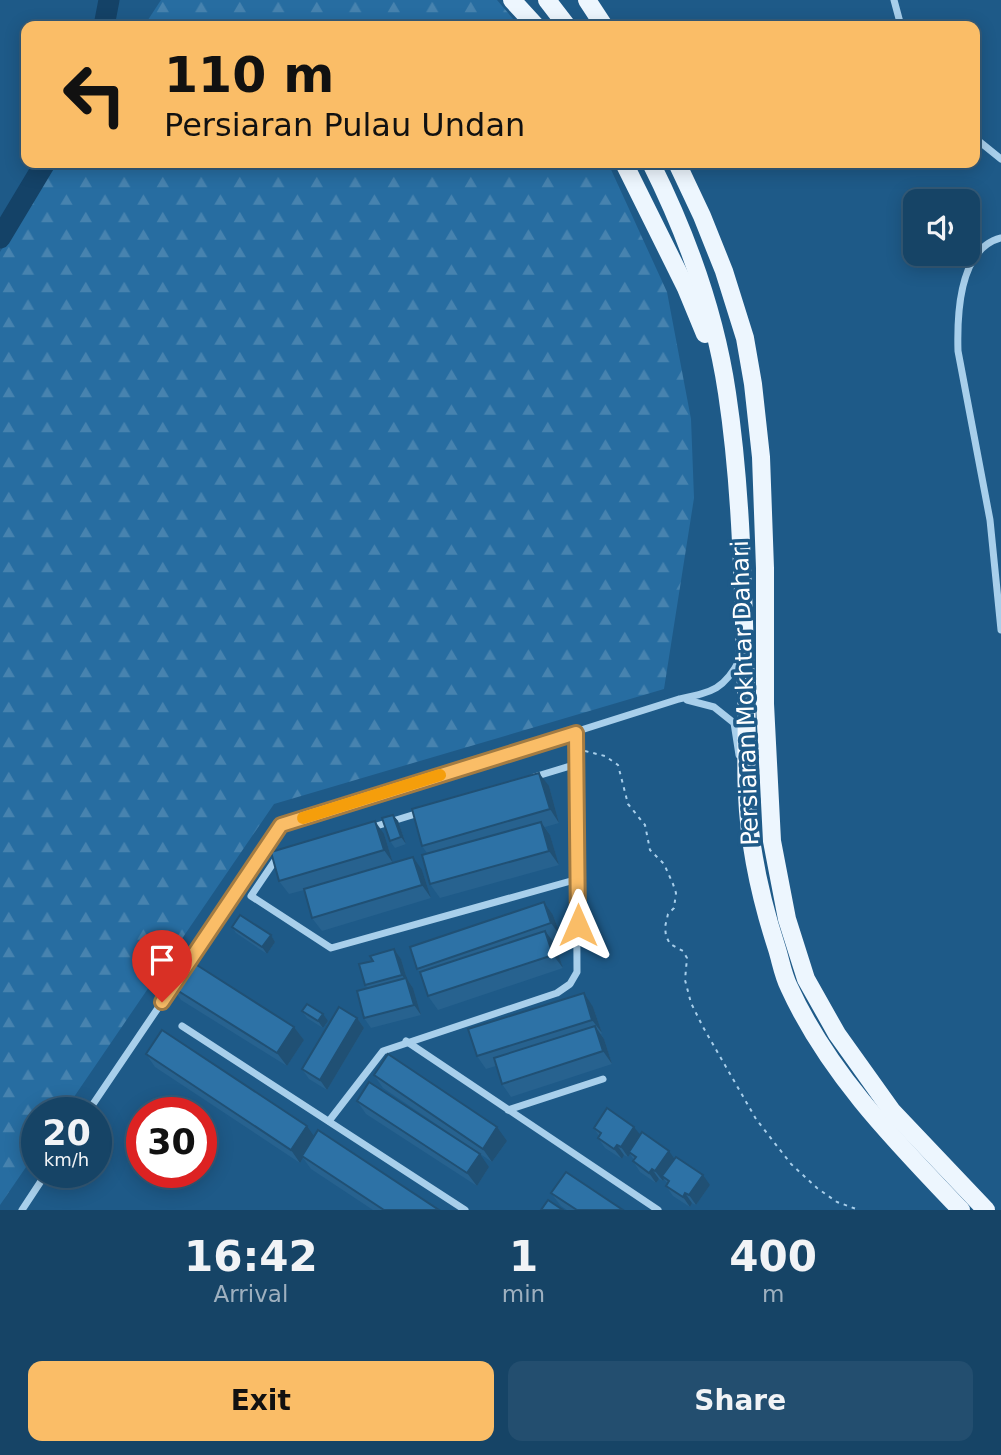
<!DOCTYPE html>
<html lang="en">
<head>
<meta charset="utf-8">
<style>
  :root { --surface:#164466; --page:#234e6f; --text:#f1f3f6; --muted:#9eb0bf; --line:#355c7a; --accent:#fabd67 }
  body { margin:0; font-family:"DejaVu Sans",sans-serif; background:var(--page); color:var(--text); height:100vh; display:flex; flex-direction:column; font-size:26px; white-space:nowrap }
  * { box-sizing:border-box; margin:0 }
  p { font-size:23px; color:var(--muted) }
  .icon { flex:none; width:38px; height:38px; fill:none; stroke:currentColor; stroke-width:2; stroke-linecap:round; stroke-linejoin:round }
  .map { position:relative; height:1210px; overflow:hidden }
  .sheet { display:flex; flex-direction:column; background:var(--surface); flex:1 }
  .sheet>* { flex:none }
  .top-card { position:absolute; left:21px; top:21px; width:959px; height:147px; border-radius:14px; box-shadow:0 4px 18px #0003,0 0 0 2px var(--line); background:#fabd67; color:#111; overflow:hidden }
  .fabs { position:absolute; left:903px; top:189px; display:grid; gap:14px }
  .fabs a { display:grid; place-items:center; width:77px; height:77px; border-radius:14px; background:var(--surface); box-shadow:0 4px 18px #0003,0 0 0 2px var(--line); font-size:35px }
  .speed { position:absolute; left:21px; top:1097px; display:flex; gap:14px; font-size:35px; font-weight:700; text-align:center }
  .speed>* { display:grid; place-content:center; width:91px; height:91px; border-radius:50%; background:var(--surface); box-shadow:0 4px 18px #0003,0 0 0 2px var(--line); line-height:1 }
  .speed small { font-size:18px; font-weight:400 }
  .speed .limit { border:10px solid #d22; background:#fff; color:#111 }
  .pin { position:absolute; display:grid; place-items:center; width:60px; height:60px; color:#fff; margin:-72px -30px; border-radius:50% 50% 50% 0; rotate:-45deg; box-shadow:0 0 7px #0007 }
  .pin .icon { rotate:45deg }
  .me { position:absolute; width:77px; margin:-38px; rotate:0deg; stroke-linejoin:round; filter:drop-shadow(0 0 5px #0008) }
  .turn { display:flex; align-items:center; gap:24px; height:147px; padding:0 28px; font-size:32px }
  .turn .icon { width:91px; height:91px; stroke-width:2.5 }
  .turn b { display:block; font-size:49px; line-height:60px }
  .eta { display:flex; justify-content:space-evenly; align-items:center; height:119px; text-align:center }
  .eta b { font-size:42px; font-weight:600; line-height:49px }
  .cta { display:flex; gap:14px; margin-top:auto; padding:14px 28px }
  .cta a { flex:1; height:80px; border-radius:14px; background:var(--accent); color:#111; font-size:28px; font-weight:600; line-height:80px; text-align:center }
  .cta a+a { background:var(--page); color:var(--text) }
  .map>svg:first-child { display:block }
  .forest { fill:url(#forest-firs) }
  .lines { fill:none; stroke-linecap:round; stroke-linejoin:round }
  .river { stroke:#144267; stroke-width:21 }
  .path { stroke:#a8cfeb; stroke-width:2; stroke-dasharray:3.5 5; stroke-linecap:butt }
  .street { stroke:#a8cfeb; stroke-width:7 }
  .primary { stroke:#edf6fe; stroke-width:18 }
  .wall { fill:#27628f }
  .shaded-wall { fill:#205074 }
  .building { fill:#2d72a6; stroke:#205074; stroke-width:2 }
  .route-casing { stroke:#a27b43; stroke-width:18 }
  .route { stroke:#fabd67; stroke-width:12 }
  .slow { stroke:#f59e0b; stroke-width:12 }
  .labels { text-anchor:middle; stroke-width:7; stroke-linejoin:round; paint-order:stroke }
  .street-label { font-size:24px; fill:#fff; stroke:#1e5a88 }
</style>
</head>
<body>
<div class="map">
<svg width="1001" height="1210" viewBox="0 0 1001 1210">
  <defs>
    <pattern id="forest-firs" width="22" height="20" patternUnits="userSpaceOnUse" patternTransform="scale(1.75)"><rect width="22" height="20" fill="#276da1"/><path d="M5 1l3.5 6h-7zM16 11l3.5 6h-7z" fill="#4783af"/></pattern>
  </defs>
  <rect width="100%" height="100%" fill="#1e5a88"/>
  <g class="forest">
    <path d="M161 0H497L519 26H144Z"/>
    <path d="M57 163H608L667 292 691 419 694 498 664 689 274 804 63 1113H37V1151L0 1205V252Z"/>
  </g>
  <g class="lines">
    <g class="river">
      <path d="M104 26 109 0"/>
      <path d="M0 238 45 163"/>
    </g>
    <path class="path" d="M585 751 605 756 618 765 628 804 645 825 650 850 664 864 673 884 676 893 674 908 668 914 665 927 666 936 670 944 683 951 687 958 685 980 691 1003 703 1027 756 1119 791 1164 817 1188 837 1202 859 1210"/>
    <g class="street">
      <path d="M894 0 901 26"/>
      <path d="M975 138 1001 159"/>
      <path d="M1001 238C958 249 957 317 958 351L990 520 1001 630"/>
      <path d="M687 700 714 707 734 723 739 755"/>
      <path d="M534 777 577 764"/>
      <path d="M370 828 422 812"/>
      <path d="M278 856 251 896 331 948 578 879"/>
      <path d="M185 967 281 825 679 699C712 692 724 690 740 659"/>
      <path d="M182 1026 465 1210"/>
      <path d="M406 1041 658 1210"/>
      <path d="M508 1110 603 1079"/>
      <path d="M87 1113 179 977"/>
      <path d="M329 1121 383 1051 557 993 570 984 577 972 576 733"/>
      <path d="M22 1210 47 1172"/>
    </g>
    <g class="primary">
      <path d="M512 0 536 26"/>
      <path d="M547 0 567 26"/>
      <path d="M587 0 604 26"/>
      <path d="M624 163 686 288 705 334"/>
      <path d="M651 163C687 235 715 312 727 393 742 492 743 592 746 692 748 726 745 760 747 794 749 845 761 900 777 949 781 962 783 975 789 987 828 1073 896 1142 961 1210"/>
      <path d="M677 163 702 216 724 271 745 338 753 384 761 457 765 568V704L772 841 787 919 806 979 837 1034 892 1111 986 1210"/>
    </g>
  </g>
  <g class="wall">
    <path d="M549 786 559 823 545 827 550 835 559 865 440 898 430 884 427 853 422 846Z"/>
    <path d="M393 815 398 821 406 844 395 848 390 841Z"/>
    <path d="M384 834 393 863 422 870 431 898 322 931 312 918 304 890 289 894 279 881Z"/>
    <path d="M544 902 553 915 561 937 552 940 555 944 563 968 438 1010 428 996 421 973 417 969Z"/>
    <path d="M232 927 271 935 275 942 267 954 236 933Z"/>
    <path d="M394 949 401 959 407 979 413 988 421 1015 371 1028 364 1018 368 988 365 985Z"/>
    <path d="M172 987 294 1027 304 1040 287 1066 181 1000Z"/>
    <path d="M593 1007 602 1033 601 1034 604 1039 612 1064 511 1097 502 1084 496 1066 486 1069 477 1056Z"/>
    <path d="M302 1011 328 1021 323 1028 307 1018Z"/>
    <path d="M357 1018 364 1028 327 1090 309 1079 302 1069Z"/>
    <path d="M146 1054 314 1137 439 1210H373L311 1169 303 1158 300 1163 155 1067Z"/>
    <path d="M374 1075 507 1141 492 1162 383 1088Z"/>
    <path d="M357 1101 489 1167 477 1186 366 1114Z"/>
    <path d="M594 1128 640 1135 674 1158 710 1185 696 1205 692 1203 690 1207 673 1196 666 1186 668 1184 664 1179 663 1181 659 1179 656 1183 640 1172 633 1161 634 1160 630 1154 628 1157 624 1155 622 1159 605 1148 598 1138 599 1136Z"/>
    <path d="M551 1193 623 1210H567L561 1206Z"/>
  </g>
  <g class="shaded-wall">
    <path d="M539 773 549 786 559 823 550 809Z"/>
    <path d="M393 815 398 821 406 844 401 837Z"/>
    <path d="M375 821 384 834 393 863 384 850Z"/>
    <path d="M541 822 550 835 559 865 549 851Z"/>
    <path d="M413 857 422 870 431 898 422 885Z"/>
    <path d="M544 902 553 915 561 937 551 923Z"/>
    <path d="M545 931 555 944 563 968 553 955Z"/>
    <path d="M271 935 275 942 267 954 262 947Z"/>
    <path d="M394 949 401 959 407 979 413 988 421 1015 414 1005 408 984 402 975Z"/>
    <path d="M584 993 593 1007 602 1033 592 1020Z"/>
    <path d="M323 1014 328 1021 323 1028 318 1021Z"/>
    <path d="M357 1018 364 1028 327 1090 320 1080Z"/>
    <path d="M595 1026 604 1039 612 1064 603 1051Z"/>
    <path d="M294 1027 304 1040 287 1066 277 1053Z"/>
    <path d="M307 1126 316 1139 302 1156 303 1158 300 1163 291 1150Z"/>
    <path d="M497 1127 507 1141 492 1162 483 1149Z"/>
    <path d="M634 1127 642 1137 628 1157 621 1147Z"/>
    <path d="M617 1145 624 1155 622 1159 614 1149Z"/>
    <path d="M669 1151 676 1161 662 1176 664 1179 663 1181 655 1171Z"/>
    <path d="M480 1154 489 1167 477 1186 467 1173Z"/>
    <path d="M652 1169 659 1179 656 1183 649 1173Z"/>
    <path d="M703 1175 710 1185 696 1205 689 1195Z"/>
    <path d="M685 1193 692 1203 690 1207 683 1197Z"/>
  </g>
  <g class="building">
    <path d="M539 773 550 809 422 846 412 809Z"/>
    <path d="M393 815 401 837 390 841 382 818Z"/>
    <path d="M375 821 384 850 279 881 271 852Z"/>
    <path d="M541 822 549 851 430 884 422 855Z"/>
    <path d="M413 857 422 885 312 918 304 889Z"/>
    <path d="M544 902 551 923 417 969 410 947Z"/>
    <path d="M240 915 271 935 262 947 232 927Z"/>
    <path d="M545 931 553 955 428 996 420 972Z"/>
    <path d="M394 949 402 975 365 985 359 964 373 961 370 956Z"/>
    <path d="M189 960 294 1027 277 1053 172 987Z"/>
    <path d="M406 978 414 1005 364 1018 357 991Z"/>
    <path d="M584 993 592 1020 477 1056 468 1029Z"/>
    <path d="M307 1004 323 1014 318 1021 302 1011Z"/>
    <path d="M339 1007 357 1018 320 1080 302 1069Z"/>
    <path d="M595 1026 603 1051 502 1084 494 1058Z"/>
    <path d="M162 1030 307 1126 291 1150 146 1054Z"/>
    <path d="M388 1054 497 1127 483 1149 374 1075Z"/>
    <path d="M369 1082 480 1154 467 1173 357 1101Z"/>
    <path d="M607 1108 634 1127 621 1147 617 1145 614 1149 598 1138 601 1133 594 1128Z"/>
    <path d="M318 1130 439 1210H384L302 1156Z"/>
    <path d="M642 1132 669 1151 655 1171 652 1169 649 1173 633 1161 636 1157 629 1152Z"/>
    <path d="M676 1157 703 1175 689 1195 685 1193 683 1197 666 1186 669 1181 662 1176Z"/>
    <path d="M566 1172 623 1210H577L551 1193Z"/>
    <path d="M548 1200 563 1210H541Z"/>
  </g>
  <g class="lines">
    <g class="route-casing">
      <path id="route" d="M162 1002 281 825 576 733 578 925"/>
    </g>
    <use href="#route" class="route"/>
    <path class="slow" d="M303 818 440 775"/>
  </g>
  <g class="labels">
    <g class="street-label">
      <text transform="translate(745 693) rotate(-92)" y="8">Persiaran Mokhtar Dahari</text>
    </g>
  </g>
</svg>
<div class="fabs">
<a><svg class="icon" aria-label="sound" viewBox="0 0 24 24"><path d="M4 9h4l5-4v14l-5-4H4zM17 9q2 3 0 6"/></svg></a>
</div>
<div class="speed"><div>20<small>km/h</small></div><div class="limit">30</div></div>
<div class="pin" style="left:162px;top:1002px;background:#d93025"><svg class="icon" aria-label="arrive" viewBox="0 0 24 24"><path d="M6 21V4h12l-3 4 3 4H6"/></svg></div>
<svg class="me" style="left:578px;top:925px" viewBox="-20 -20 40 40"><path d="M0-17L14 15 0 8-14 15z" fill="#fabd67" stroke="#fff" stroke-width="4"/></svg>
<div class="top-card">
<div class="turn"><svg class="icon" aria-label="left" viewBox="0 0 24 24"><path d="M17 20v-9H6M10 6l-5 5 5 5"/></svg><div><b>110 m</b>Persiaran Pulau Undan</div></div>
</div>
</div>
<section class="sheet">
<div class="eta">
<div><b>16:42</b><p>Arrival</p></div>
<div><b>1</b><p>min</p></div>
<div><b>400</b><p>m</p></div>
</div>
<div class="cta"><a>Exit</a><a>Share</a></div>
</section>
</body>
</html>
